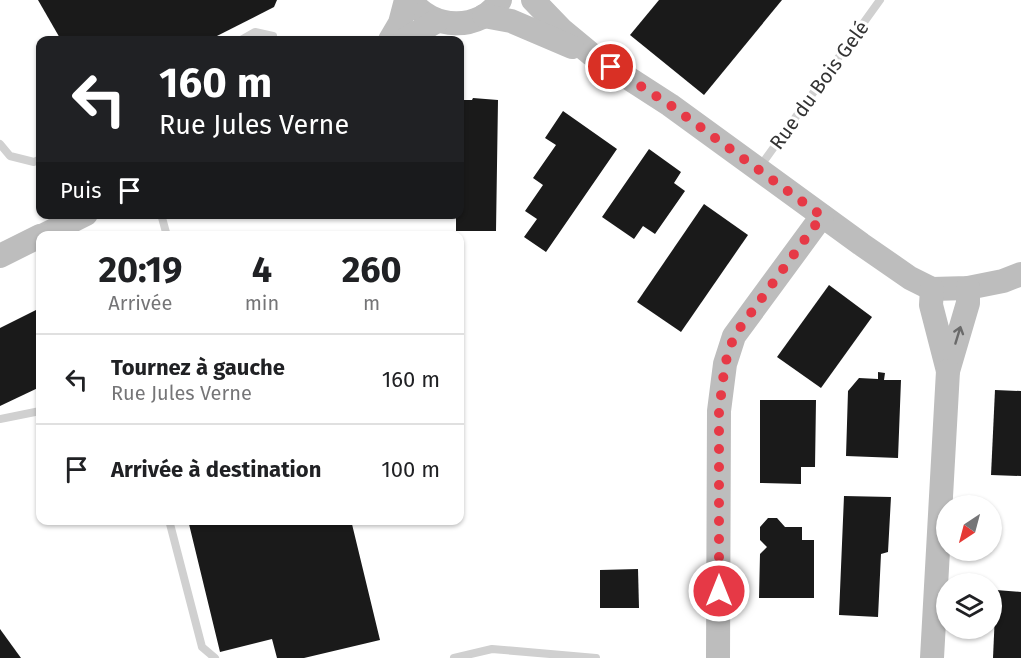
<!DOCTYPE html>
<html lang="fr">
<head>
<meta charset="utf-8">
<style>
  :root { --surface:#fff; --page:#f6f6f6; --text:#202124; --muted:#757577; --line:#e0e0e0 }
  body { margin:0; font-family:"Fira Sans",sans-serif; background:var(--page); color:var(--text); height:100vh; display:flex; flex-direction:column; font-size:22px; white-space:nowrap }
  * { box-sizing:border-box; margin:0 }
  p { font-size:20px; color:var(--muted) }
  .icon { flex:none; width:33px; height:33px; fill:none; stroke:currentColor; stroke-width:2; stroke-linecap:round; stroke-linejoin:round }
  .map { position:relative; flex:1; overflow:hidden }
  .side { position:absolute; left:36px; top:231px; width:428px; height:294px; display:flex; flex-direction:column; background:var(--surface); border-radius:12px; box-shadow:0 2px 4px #0004 }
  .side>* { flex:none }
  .guide { position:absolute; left:36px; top:36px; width:428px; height:183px; border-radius:12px; box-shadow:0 2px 4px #0004; background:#202124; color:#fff; overflow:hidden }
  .needle { width:39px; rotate:216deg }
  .tools { position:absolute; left:936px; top:495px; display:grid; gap:12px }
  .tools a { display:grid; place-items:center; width:66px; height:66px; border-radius:50%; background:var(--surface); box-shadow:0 2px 4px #0004; font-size:30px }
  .pin { position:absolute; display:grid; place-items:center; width:51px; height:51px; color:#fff; margin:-26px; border:3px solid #fff; border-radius:50%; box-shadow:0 2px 6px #0007 }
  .me { position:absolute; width:66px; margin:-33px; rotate:0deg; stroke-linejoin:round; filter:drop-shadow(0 0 4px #0008) }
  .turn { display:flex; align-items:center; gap:21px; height:126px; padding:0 24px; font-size:27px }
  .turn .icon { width:78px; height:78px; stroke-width:2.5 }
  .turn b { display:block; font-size:42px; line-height:51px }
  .then { display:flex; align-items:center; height:57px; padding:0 24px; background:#0003; gap:12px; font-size:22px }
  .eta { display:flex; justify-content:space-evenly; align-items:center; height:102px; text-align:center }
  .eta b { font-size:36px; font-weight:700; line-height:42px }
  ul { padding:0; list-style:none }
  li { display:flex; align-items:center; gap:18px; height:90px; padding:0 24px; border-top:2px solid var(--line) }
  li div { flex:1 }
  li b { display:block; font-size:22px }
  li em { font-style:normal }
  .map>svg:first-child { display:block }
  .building { fill:#1a1a1a }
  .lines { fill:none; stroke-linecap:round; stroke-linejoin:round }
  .lane { stroke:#d0d0d0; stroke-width:8 }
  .secondary { stroke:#bdbdbd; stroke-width:24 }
  .oneway { stroke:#6a6a6a }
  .route { stroke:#e63946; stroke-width:10; stroke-dasharray:0 18 }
  .labels { text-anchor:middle; stroke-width:6; stroke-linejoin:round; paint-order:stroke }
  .street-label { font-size:20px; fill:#333; stroke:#fff }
</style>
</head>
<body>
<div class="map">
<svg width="1021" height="658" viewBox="0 0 1021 658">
  <rect width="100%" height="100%" fill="#fff"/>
  <g class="building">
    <path d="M38 0H277L274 7 209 40H61Z"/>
    <path d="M659 0H782L704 95 630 35Z"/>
    <path d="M473 98 498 100 496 231H456V214H459V100H472Z"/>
    <path d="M563 111 617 149 546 252 524 237 537 219 525 211 543 185 533 178 556 145 545 138Z"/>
    <path d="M649 149 681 172 674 183 685 191 655 234 643 226 634 239 602 217Z"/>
    <path d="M704 204 748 235 681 332 637 302Z"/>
    <path d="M829 285 872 317 821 388 777 357Z"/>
    <path d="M40 308V387L0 406V328Z"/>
    <path d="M878 372 885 373 884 380H901L898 458 846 456 848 391 859 378 878 379Z"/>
    <path d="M995 390 1021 391V476L991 475Z"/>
    <path d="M760 400H816L815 467H801V484L760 483Z"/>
    <path d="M844 496 891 497 888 552 881 554 878 617 839 615Z"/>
    <path d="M768 518H777L785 527H802V540H814V598H759L760 554 767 547 760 540V527Z"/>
    <path d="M188 520H351L380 640 304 658H277L272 639 220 652Z"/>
    <path d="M638 569 639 608H600V570Z"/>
    <path d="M996 590 1021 592V658H993Z"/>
    <path d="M0 629 21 658H0Z"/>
  </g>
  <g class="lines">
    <g class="lane">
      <path d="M241 40 255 32 273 36"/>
      <path d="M0 144 10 156 34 162 40 159"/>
      <path d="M759 168 880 0"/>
      <path d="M161 214 167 236"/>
      <path d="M0 419 40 411"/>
      <path d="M169 520 202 647 215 658"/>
      <path d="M454 658 492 649 596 658"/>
    </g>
    <g class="secondary">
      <path d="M411 0C431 30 481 32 500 0"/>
      <path d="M533 0 562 30 591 54 670 105 861 244 910 278 932 289 968 288 1003 281 1021 274"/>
      <path d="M484 16 511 21 572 47"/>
      <path d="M390 40 400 23 406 0"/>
      <path d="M404 40 437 21"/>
      <path d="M42 236 86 214"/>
      <path d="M0 256 40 236"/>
      <path d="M932 289 931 305 948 371 968 303V288"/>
      <path d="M718 658 719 411 725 364 734 336 822 216"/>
      <path d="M932 658 948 371"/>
    </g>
  </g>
  <defs><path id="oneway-shaft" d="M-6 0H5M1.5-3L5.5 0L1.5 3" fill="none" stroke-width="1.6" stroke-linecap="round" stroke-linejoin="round" transform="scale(1.5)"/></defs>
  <use class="oneway" href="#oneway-shaft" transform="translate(958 335) rotate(-73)"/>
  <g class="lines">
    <path class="route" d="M611 67 670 105 822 216 734 336 725 364 719 411V591"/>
  </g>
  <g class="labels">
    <g class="street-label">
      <text transform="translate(819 85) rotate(-54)" y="7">Rue du Bois Gelé</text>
    </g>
  </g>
</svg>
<div class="tools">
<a><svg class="needle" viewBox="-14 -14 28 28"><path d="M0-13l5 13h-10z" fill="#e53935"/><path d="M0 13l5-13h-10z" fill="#757577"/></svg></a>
<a><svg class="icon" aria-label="layers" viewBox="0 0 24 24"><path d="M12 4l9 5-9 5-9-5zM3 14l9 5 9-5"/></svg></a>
</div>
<div class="pin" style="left:611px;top:67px;background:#d93025"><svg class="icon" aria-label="arrive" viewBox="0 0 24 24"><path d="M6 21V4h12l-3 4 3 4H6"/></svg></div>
<svg class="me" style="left:719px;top:591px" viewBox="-20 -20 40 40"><circle r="17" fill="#e63946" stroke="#fff" stroke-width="3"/><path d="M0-11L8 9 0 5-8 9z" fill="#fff"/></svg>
<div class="guide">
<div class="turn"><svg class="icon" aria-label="left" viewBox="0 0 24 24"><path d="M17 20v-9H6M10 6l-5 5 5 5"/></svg><div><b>160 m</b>Rue Jules Verne</div></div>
<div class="then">Puis<svg class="icon" aria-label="arrive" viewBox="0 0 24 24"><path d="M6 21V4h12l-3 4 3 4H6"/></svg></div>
</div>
<section class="side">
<div class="eta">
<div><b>20:19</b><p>Arrivée</p></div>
<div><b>4</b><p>min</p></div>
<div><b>260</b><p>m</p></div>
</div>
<ul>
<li><svg class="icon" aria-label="left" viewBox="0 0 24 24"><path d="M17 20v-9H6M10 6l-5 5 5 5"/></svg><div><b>Tournez à gauche</b><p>Rue Jules Verne</p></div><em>160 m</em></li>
<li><svg class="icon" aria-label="arrive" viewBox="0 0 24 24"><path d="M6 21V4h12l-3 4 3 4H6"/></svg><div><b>Arrivée à destination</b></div><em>100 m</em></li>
</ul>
</section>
</div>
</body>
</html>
